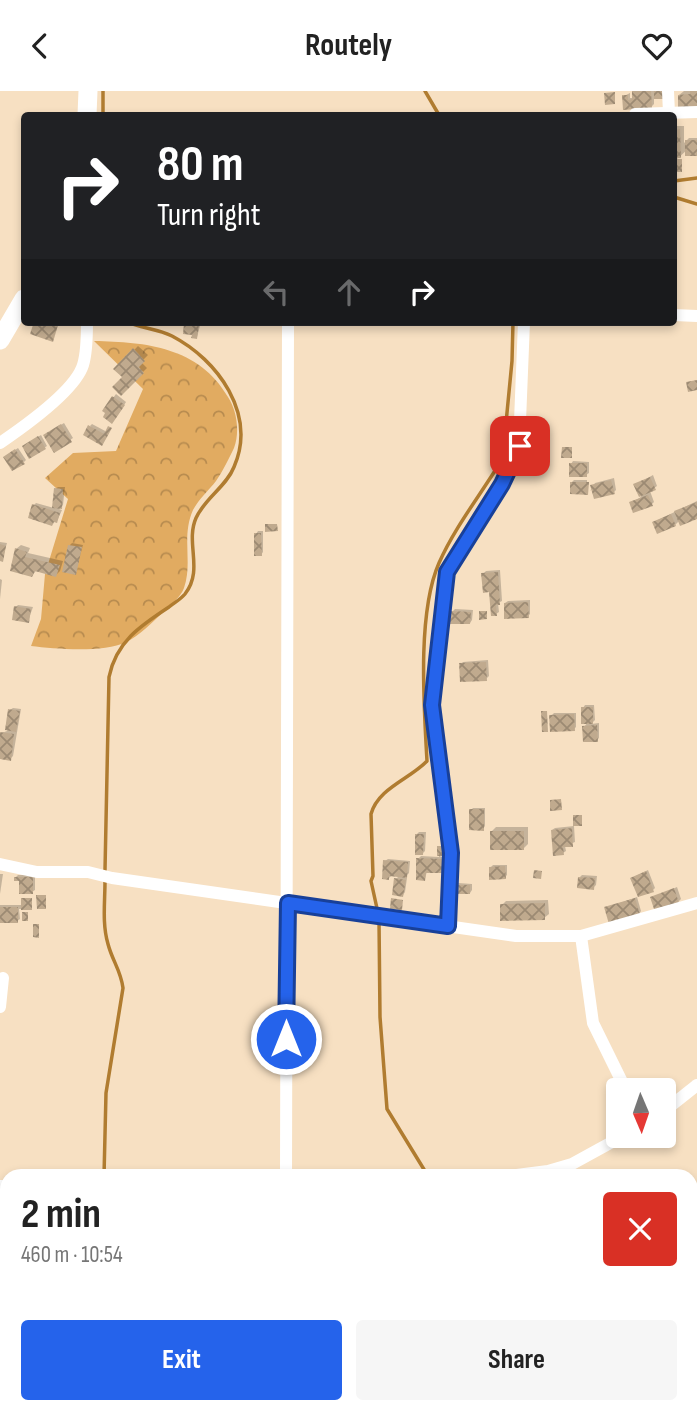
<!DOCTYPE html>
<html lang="en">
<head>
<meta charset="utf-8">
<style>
  :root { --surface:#fff; --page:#f6f6f6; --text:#222; --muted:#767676; --accent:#2563eb }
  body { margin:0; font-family:"Sofia Sans Condensed",sans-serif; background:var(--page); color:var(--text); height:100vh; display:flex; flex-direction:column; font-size:26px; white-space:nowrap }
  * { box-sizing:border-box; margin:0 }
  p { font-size:23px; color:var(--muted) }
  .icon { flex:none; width:38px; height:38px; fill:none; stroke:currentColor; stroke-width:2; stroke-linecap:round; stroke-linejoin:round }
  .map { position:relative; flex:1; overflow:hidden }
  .drawer { position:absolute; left:0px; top:1078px; width:698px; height:245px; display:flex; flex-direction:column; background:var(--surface); border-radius:21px 21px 0 0; box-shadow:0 4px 10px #0003 }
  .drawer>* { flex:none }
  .banner { position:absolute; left:21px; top:21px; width:656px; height:214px; border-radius:7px; box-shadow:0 4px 10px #0003; background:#202124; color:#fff; overflow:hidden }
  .needle { width:46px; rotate:178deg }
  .tools { position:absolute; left:606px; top:987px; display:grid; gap:14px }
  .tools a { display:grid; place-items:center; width:70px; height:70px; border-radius:7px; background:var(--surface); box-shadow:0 4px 10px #0003; font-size:35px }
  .pin { position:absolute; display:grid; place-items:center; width:60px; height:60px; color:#fff; margin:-30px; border-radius:14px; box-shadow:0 4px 10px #0006 }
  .me { position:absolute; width:77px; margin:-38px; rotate:0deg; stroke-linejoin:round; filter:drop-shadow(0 0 5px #0008) }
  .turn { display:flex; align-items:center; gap:24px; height:147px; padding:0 21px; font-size:32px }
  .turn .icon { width:91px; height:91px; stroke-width:2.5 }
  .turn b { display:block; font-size:49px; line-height:60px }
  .lanes { display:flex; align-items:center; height:66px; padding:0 21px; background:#0003; justify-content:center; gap:35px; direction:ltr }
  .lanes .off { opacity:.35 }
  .round { display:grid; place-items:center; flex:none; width:74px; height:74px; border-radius:7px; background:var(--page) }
  .overview { display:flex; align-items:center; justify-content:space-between; height:119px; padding:0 21px }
  h1 { font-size:42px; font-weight:700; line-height:52px }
  .button { display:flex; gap:14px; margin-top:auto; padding:14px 21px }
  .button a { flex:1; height:80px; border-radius:7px; background:var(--accent); color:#fff; font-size:28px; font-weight:700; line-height:80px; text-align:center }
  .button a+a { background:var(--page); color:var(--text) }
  header { display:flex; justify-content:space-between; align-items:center; height:91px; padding:0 21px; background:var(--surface); font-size:32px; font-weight:700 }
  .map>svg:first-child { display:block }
  .forest { fill:url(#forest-crowns) }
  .shadow { fill:#0003 }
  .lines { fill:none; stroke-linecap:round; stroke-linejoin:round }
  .stream { stroke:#b07c30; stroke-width:3.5 }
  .building { fill:url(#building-cross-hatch) }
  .minor { stroke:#fff; stroke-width:12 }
  .primary { stroke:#fff; stroke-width:19 }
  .route-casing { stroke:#184099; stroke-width:18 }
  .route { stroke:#2563eb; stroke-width:12 }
</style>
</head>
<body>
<header><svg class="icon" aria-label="back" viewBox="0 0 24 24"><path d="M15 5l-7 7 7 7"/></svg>Routely<svg class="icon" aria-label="heart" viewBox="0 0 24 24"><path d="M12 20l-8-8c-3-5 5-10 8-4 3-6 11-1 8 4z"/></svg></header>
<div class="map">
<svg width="697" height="1323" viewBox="0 0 697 1323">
  <defs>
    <pattern id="forest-crowns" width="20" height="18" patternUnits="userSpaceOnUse" patternTransform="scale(1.75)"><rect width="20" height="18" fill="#e1ab61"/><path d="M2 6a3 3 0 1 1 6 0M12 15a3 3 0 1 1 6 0" fill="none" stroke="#b78b4f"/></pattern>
    <pattern id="building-cross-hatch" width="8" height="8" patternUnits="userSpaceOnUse" patternTransform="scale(1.75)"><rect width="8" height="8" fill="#c0aa8e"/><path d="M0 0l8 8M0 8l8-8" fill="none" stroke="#9c8a73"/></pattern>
  </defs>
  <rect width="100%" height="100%" fill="#f7e0c2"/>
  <g class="forest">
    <path d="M94 250C146 251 199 256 228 306 237 320 240 341 234 357 229 367 223 380 216 390 209 399 199 408 193 419 181 446 193 471 184 497 181 506 170 514 163 521 153 531 139 545 126 551 104 562 56 558 31 555L41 528 45 483 68 408 45 387 73 362 116 360 143 298Z"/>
    <path d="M115 1316H167V1323H113Z"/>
    <path d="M254 1316H396L400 1323H254Z"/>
  </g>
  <g class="shadow">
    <path d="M633 0H668L666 6 654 7V13L651 16 625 17 624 5 630 2V7H634Z"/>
    <path d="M684 0H697V14L679 4Z"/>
    <path d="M674 35H684V52L689 47H697V63L687 59 677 68H682V79L675 69 679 65H674Z"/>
    <path d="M187 231H201L197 246 186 232Z"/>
    <path d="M138 255 148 264 141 271 147 277 121 303 125 286 116 278Z"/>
    <path d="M116 303 126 311 115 328 104 319Z"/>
    <path d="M64 332 73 347 55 359 48 342Z"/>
    <path d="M92 333 109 342 104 350 90 335Z"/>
    <path d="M41 344 47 355 44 357 26 353Z"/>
    <path d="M18 357 26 369 24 371 8 364Z"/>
    <path d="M573 370 589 371V382L586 384 571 373Z"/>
    <path d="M653 384 657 395 650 400 654 411 652 413 631 412 641 406 635 394Z"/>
    <path d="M614 387 616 399 614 401 593 397 590 400 595 392Z"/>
    <path d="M574 389H587V402L572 391Z"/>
    <path d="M58 396H65L63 414 59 418 62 419 57 430 34 414 36 412 54 417 55 398Z"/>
    <path d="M697 410V426L680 429 675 434 654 431Z"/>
    <path d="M258 440H263V461L261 464 256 443Z"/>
    <path d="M0 451 7 452 2 469H0Z"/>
    <path d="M72 452 83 454 75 482 70 454Z"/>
    <path d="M21 454 30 457 28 462 63 470 60 480 56 484 36 480 32 484 16 458Z"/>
    <path d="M500 479 502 510 498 512 499 521 496 523 491 499 483 483 486 480Z"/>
    <path d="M0 488 2 489 0 508Z"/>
    <path d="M530 509V523L528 525 505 512 508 510Z"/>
    <path d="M18 514 33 516 28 530 16 516Z"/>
    <path d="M455 518 473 519 472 529 470 532 452 521Z"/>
    <path d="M488 569 489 585 486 588 461 573 463 571Z"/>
    <path d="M585 614H594L595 629 591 633 599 632V647L597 649 584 636 588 631 583 617Z"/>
    <path d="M13 617 21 618 13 665 10 668 0 666 2 642 7 640 10 619Z"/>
    <path d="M554 622H576V636L574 638 551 625Z"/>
    <path d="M473 717H485V735L483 738 471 719Z"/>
    <path d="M574 735 575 751 565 755 566 760 563 762 552 739 555 737Z"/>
    <path d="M496 736H528V753L524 757 492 740Z"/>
    <path d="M419 741H426L425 760 423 762 417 743Z"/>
    <path d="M443 755 444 763 440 766H444L443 778 441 781 427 780 425 788 418 768 421 765 439 766 438 756Z"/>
    <path d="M388 768 410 770 409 782 405 786 407 787 405 801 403 804 396 788 400 784H392L389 787 385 770Z"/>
    <path d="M493 774H507V784L505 786 490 777Z"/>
    <path d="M648 779 655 797 653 799 632 787Z"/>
    <path d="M0 783H3L0 803Z"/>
    <path d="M18 784H35V799L32 801 21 788 16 786Z"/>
    <path d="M582 784 597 785 596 794 593 797 580 786Z"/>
    <path d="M458 792 472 793V799L470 802 455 795Z"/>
    <path d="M677 796 681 808 678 811 652 807Z"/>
    <path d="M637 806 641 820 639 823 606 817Z"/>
    <path d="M23 807H32L31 818H19L20 828 17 830H0V814H23Z"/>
    <path d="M548 809 549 823 544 827 502 814 506 810Z"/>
  </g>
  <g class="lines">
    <g class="stream">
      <path d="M425 0 439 24"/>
      <path d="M103 24V0"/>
      <path d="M674 90 697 87"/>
      <path d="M674 106 697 113"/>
      <path d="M105 779 109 586C116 551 140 535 169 516 175 511 180 509 185 503 204 479 185 452 196 427 205 407 226 396 234 376 257 323 218 269 172 245 158 238 140 237 127 231"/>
      <path d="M378 822 371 790 373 785 371 723C378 697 410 688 427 670 424 615 417 522 439 472 454 438 478 407 498 375L503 363 512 270 513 231"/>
      <path d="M379 829 380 926 387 1018 428 1085"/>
      <path d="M104 1085 106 1002 123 897C121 880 112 869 108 853 102 833 105 811 105 790"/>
      <path d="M0 1316 7 1309"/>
      <path d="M403 1316 405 1323"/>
    </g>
  </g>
  <g class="building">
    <path d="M632 0H651L652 17 623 19 622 4H628V9L632 8Z"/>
    <rect x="654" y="0" width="12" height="8"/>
    <path d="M690 0H697V16L678 17V4L690 3Z"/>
    <path d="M615 1V13L605 14 604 2Z"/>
    <path d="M680 38 681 67H674V39Z"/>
    <rect x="685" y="49" width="12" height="16"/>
    <rect x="674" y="68" width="8" height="13"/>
    <path d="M34 231H48L58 234 53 251 30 243Z"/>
    <path d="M184 232 199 233 197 248 191 247 192 244 183 243Z"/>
    <path d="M133 257 145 270 139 276 144 282 121 305 112 296 122 286 113 278Z"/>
    <path d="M697 289V299L688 301 686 291Z"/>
    <path d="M112 305 125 314 112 333 103 326 105 322 102 320Z"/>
    <path d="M61 333 72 351 54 362 43 344Z"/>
    <path d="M88 334 104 343 108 335 112 337 102 355 83 344Z"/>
    <path d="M38 345 46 358 29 368 22 355Z"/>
    <path d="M562 356H572V367H561Z"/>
    <path d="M15 358 25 373 12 380 3 366Z"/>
    <rect x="569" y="372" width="18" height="14"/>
    <path d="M650 386 656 399 639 406 633 393Z"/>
    <path d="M611 389 615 403 594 408 590 394Z"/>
    <path d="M570 391H589L588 404 570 403Z"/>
    <path d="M54 397 63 398 62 418 52 417Z"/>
    <path d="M648 404 653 415 633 422 629 411Z"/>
    <path d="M697 411V428L680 435 674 420Z"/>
    <path d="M32 413 60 422 57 432 54 431 52 435 28 427Z"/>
    <path d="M671 423 676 435 657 443 652 431Z"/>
    <path d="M265 433H277L278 440 265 441Z"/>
    <path d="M254 442H261L262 465H254Z"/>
    <path d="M0 453 6 455 3 471 0 470Z"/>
    <path d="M68 454 82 456 76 484 62 481Z"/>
    <path d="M15 457 27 461 25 466 60 474 56 486 35 480 32 486 10 480Z"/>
    <path d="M498 481 500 514H496L497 525H491L489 501 483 502 481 482Z"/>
    <path d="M528 511 529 527 504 528V512Z"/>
    <path d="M14 515 31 518 29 532 12 529Z"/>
    <path d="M450 520 471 521 470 533H450Z"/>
    <path d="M479 520H487V528L479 529Z"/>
    <path d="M486 571 487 590 460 591 459 572Z"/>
    <rect x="581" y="616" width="12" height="17"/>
    <path d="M8 618 20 620 16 641 5 639Z"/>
    <path d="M541 620H547L548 641H542Z"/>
    <path d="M574 623 575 640 550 641 549 624Z"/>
    <path d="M597 634 598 651H583L582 635Z"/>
    <path d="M0 641 14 643 11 670 0 668Z"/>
    <path d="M561 708 562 719 550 720V709Z"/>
    <path d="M469 718H484V740L469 739Z"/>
    <rect x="573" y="724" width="9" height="11"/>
    <path d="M572 737 573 756H563L564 764 553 765 551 739Z"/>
    <rect x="490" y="740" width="34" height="19"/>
    <path d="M415 743H424L423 764H415Z"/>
    <rect x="437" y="755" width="6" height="10"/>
    <path d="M416 767 442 768V782H426L425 790 416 789Z"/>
    <path d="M383 769 408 771 407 787 389 785V789L382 788Z"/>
    <path d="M505 775 506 788 489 789V776Z"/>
    <path d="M534 779 542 780 541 788 533 787Z"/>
    <path d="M646 780 654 801 638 806 630 787Z"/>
    <path d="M14 786H33V803H19V790H14Z"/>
    <path d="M578 786 595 787 594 799 577 797Z"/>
    <path d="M394 787 406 789 403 806 392 804Z"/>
    <rect x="453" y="794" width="17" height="9"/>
    <path d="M674 797 679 812 655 821 650 806Z"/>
    <path d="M36 804H46V818H37Z"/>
    <rect x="21" y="807" width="11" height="12"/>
    <path d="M391 807 403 809 402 819 390 818Z"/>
    <path d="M635 807 640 824 609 833 604 816Z"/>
    <path d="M545 812V829L500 830V813Z"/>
    <rect x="0" y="816" width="18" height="16"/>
    <rect x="22" y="821" width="6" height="9"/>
    <path d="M33 833H39V847L33 846Z"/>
  </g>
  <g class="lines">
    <g class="minor">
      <path d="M668 0 669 22"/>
      <path d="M635 23 697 21"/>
      <path d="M674 224 697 225"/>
      <path d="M0 352C22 337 75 300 83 274 87 261 87 245 87 231"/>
      <path d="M0 773 37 781H88L112 787 516 845H581L697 812"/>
      <path d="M448 836 451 762 432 614 447 481 502 393 519 355 524 231"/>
      <path d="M581 845 593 932 626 999"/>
      <path d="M0 916 3 887"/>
      <path d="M663 1021 697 994"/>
      <path d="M286 1085 288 231"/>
      <path d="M508 1085 548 1080 572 1073 623 1045"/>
      <path d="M0 1095H7"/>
      <path d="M568 1316 572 1323"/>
    </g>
    <g class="primary">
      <path d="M87 24 88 0"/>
      <path d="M0 249 24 208"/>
    </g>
  </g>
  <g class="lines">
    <g class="route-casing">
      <path id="route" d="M286 948 288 812 448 835 451 762 432 614 447 481 502 393 520 355"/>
    </g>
    <use href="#route" class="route"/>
  </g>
</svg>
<div class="tools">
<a><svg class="needle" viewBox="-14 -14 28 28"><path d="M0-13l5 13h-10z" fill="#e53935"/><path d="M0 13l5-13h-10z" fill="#767676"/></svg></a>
</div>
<div class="pin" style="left:520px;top:355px;background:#d93025"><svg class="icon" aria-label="arrive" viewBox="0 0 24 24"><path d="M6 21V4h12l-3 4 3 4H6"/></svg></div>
<svg class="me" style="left:286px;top:948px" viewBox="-20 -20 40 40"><circle r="17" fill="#2563eb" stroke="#fff" stroke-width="3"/><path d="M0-11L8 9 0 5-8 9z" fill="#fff"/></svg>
<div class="banner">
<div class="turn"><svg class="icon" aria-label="right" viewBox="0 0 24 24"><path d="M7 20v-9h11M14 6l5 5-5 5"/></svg><div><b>80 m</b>Turn right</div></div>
<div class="lanes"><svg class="icon off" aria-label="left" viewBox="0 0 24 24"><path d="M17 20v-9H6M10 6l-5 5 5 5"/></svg><svg class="icon off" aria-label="ahead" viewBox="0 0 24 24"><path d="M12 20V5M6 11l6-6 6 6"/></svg><svg class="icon" aria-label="right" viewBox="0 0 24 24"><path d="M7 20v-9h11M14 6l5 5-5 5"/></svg></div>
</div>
<section class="drawer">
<div class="overview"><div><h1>2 min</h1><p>460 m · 10:54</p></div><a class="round" style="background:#d93025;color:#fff"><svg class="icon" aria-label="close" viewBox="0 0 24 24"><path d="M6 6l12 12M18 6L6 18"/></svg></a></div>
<div class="button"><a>Exit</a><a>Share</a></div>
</section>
</div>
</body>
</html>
